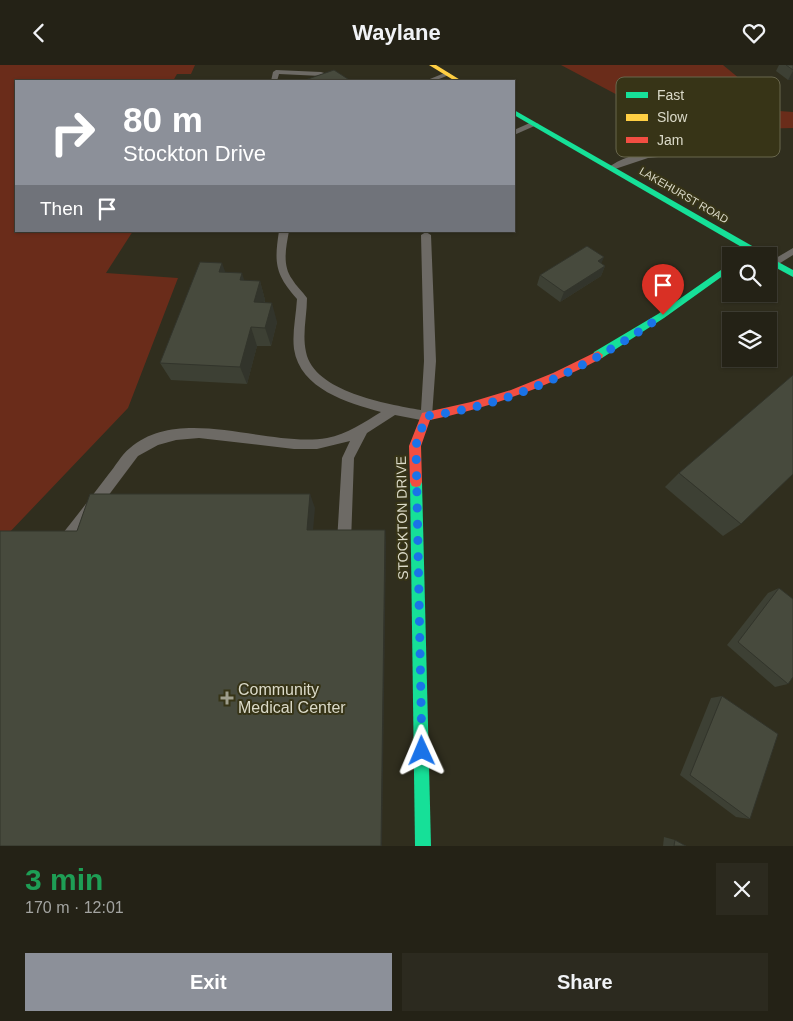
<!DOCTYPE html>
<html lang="en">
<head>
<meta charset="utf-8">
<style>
  :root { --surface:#242216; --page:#2c2a1f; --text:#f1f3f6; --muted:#a3a4a1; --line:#413f35; --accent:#8c9099 }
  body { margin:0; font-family:Helvetica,sans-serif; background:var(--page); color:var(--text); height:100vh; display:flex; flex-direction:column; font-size:19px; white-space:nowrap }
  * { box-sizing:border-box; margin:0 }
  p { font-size:16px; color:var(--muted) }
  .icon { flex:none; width:28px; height:28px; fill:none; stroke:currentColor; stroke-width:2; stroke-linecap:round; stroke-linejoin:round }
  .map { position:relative; height:781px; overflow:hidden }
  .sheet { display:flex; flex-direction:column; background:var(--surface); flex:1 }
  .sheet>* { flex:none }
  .hud { position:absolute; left:15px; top:15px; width:500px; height:152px; border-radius:0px; box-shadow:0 1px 4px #0004,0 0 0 1px var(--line); background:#8c9099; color:#fff; overflow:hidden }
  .buttons { position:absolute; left:722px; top:182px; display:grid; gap:10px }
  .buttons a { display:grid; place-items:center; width:55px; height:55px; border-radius:0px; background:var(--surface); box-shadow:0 1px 4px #0004,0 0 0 1px var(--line); font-size:25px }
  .pin { position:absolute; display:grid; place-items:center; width:42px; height:42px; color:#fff; margin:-51px -21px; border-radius:50% 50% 50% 0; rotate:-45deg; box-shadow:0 0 5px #0007 }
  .pin .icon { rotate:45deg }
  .me { position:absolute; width:55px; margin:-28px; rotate:359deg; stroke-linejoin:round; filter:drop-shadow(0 0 4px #0008) }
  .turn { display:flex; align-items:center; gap:18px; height:105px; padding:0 25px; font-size:22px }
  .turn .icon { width:65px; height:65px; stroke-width:2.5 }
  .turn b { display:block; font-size:35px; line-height:42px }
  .then { display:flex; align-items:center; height:48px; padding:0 25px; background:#0003; gap:10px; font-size:19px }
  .round { display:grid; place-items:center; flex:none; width:52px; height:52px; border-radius:0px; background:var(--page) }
  .overview { display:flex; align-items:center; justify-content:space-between; height:85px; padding:0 25px }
  h1 { font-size:30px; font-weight:700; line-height:38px; color:#1e9e55 }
  .primary-button { display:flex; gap:10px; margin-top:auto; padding:10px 25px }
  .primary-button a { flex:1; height:58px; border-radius:0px; background:var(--accent); color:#fff; font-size:20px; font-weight:700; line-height:58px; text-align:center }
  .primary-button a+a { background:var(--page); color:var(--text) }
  header { display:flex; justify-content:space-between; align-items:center; height:65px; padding:0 25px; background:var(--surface); font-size:22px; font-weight:700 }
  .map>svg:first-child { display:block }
  .green { fill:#6a2c1a }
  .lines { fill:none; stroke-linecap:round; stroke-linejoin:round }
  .lane { fill:#6d6a65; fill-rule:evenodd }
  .fast { fill:#16e098; fill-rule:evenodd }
  .slow { fill:#ffcf43; fill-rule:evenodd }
  .jam { fill:#f24e42; fill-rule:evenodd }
  .wall { fill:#3d4034 }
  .shaded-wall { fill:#32342b }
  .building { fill:#474a3d; stroke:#32342b }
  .route { stroke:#1a73e8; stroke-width:9; stroke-dasharray:0 16.2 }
  .poi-dot { fill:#9f9e8d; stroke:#373417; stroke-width:2 }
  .labels { text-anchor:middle; stroke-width:4; stroke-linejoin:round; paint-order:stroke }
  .far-street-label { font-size:11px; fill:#dbdac9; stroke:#373417 }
  .street-label { font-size:14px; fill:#dbdac9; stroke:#373417 }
  .near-poi-label { font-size:16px; fill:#dbdac9; stroke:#373417; text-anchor:start }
  .key { fill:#373417; stroke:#68664c; stroke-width:1 }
  .key-label { font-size:14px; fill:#dbdac9 }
</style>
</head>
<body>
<header><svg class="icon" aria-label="back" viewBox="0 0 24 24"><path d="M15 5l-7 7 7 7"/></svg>Waylane<svg class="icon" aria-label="heart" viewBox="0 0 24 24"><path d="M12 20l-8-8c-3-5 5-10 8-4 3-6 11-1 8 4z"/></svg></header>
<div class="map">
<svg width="793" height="781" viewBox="0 0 793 781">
  <rect width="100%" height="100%" fill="#302e1e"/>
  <g class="green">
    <path d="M0 0H214H195L191 9H177L173 16H16V166H133L106 208 178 213 128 343 6 471 0 485Z"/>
    <path d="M561 0H723L779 46 793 47V63L644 67 625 34Z"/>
  </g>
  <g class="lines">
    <g class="lane">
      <path d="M276 5 321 7 350 16H340L321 11 279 9 277 16H271L273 7Z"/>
      <path d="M447 7 450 9 449 10 434 16H425Z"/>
      <path d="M532 57 539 59 514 70V65Z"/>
      <path d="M706 83 710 85 709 87 648 93 612 105 608 103C630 84 678 84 706 83Z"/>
      <path d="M279 166H289C286 182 282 200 292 214 296 221 302 226 307 233 307 251 302 269 306 287 314 327 387 339 421 345L424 296 421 170 426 167 431 170 436 296 432 351 426 356 395 350 367 368 354 393 351 477 349 482 344 484 339 482 337 477 342 393 350 376 317 384H294L199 373 176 375 158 380 138 391 69 483 64 485 59 483 57 478 59 473C76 452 92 431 108 410 115 402 121 390 130 383 181 339 268 383 327 373 347 369 365 357 381 347 348 338 300 324 294 284 292 268 296 251 297 234 275 209 274 198 279 166Z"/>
      <path d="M793 183V190L777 200H771V196Z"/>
    </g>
    <g class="fast">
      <path d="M514 45 766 189 767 191H757L514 50Z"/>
      <path d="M769 192 793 205V212L769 199Z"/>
      <path d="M731 198V205L664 253 602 293H594L593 290 594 287 658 249Z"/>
      <path d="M416 412 420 413 422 417 431 781H415L410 417 412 413Z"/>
    </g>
    <path class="slow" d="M429 0H436L462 16H455Z"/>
    <path class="jam" d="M598 286 603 290 602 293C547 322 491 342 430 355L421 381 422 417 420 421 416 422 412 421 410 417 409 381 422 348 471 337 511 325 553 308Z"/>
  </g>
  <g class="wall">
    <path d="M779 0H793V15H788L776 6Z"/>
    <path d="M605 201 601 211 560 237 537 220 540 210Z"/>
    <path d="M226 208 244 216H260L265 235V238L277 257 271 281H257L247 319 171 315 160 298Z"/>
    <path d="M679 408 741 459 723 471 665 422Z"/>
    <path d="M779 523 788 619 775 622 727 580 768 528Z"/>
    <path d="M722 631 750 754 736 752 680 710 711 633Z"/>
    <path d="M664 772 675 775 686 781H663Z"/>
  </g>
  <g class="shaded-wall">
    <path d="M793 6V15H788Z"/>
    <path d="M604 192 600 202 598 196Z"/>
    <path d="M222 198 229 217 219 207Z"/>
    <path d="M605 201 601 211 560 237 564 227Z"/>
    <path d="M242 208 248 227 240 215Z"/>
    <path d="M260 216 265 235 260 256 254 237Z"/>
    <path d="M272 238 277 257 271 281 265 263Z"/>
    <path d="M251 262 257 281 247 319 240 302Z"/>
    <path d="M310 429 315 443 312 477 307 465Z"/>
    <path d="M385 465 386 477 382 781H381Z"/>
  </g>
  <g class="building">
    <path d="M786 0H793V5Z"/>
    <path d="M334 5 351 16H302Z"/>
    <path d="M587 181 604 192 598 196 605 201 564 227 540 210Z"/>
    <path d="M200 197 222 198 219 207 242 208 240 215 260 216 254 237 272 238 265 263 251 262 240 302 160 298Z"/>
    <path d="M793 310V409L741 459 679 408Z"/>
    <path d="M90 429H310L307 465H385L381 781H0V466H77Z"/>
    <path d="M779 523 793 534V612L788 619 738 577Z"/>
    <path d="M722 631 778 669 750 754 690 710Z"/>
    <path d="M675 775 686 781H674Z"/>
  </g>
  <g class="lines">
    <path class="route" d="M422 686 416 380 426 351C511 341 593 300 663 250"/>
  </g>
  <path class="poi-dot" d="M224.5 625.5h5v5h5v5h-5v5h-5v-5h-5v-5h5z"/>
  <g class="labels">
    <g class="far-street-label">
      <text transform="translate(684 130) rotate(30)" y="4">LAKEHURST ROAD</text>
    </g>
    <g class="street-label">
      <text transform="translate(402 453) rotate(-91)" y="5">STOCKTON DRIVE</text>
    </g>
    <g class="near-poi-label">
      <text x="238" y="630">Community<tspan x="238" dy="18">Medical Center</tspan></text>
    </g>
  </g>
  <rect x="616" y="12" width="164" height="80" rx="8" class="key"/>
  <rect x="626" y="27" width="22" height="6" fill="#16e098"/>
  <rect x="626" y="49" width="22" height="7" fill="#ffcf43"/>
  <rect x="626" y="72" width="22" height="6" fill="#f24e42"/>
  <g class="key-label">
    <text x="657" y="35">Fast</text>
    <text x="657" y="57">Slow</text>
    <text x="657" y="80">Jam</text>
  </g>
</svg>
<div class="buttons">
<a><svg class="icon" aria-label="search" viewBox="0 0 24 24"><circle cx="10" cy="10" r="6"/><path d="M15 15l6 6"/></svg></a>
<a><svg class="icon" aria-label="layers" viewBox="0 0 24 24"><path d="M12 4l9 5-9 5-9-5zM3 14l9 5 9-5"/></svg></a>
</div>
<div class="pin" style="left:663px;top:250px;background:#d93025"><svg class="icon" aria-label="arrive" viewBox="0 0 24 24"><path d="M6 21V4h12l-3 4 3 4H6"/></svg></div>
<svg class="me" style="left:422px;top:686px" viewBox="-20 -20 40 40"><path d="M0-17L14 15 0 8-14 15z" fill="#1a73e8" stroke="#fff" stroke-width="4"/></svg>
<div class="hud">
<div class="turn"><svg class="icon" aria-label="right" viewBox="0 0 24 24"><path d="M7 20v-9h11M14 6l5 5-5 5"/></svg><div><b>80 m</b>Stockton Drive</div></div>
<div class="then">Then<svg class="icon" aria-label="arrive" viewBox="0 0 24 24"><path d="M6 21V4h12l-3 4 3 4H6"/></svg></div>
</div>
</div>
<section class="sheet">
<div class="overview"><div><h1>3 min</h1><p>170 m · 12:01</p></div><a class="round"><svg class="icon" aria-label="close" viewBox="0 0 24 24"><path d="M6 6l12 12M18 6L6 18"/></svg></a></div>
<div class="primary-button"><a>Exit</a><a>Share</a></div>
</section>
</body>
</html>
